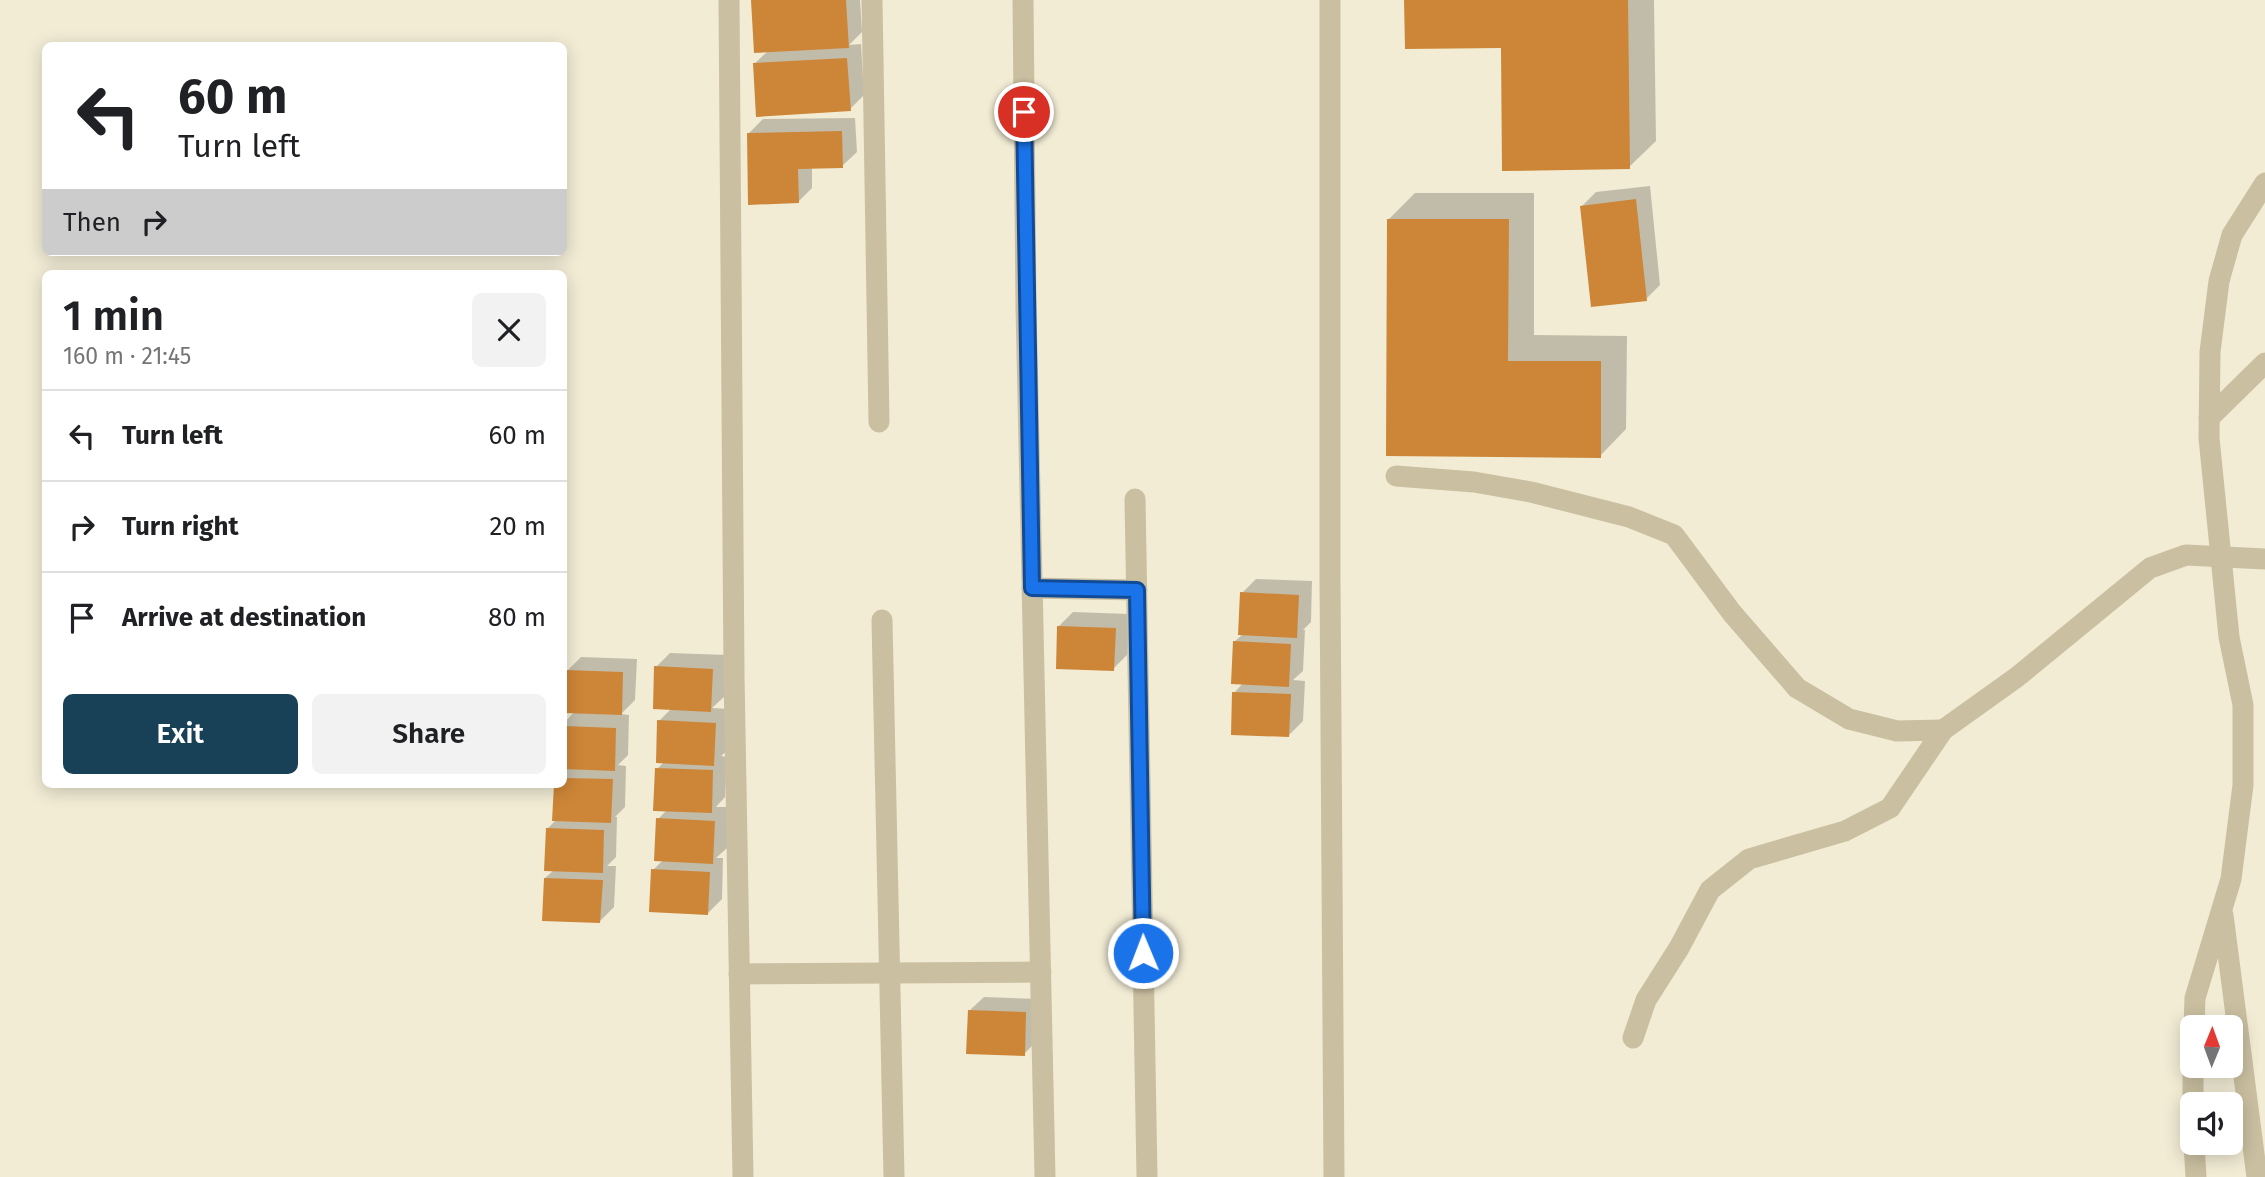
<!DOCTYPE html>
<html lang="en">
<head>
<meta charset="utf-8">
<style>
  :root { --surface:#fff; --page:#f2f2f2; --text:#202124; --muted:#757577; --line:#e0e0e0; --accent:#184157 }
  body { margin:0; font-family:"Fira Sans",sans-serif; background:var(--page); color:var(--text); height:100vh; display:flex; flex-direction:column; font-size:26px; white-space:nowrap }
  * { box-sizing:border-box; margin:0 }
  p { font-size:23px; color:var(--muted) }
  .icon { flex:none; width:38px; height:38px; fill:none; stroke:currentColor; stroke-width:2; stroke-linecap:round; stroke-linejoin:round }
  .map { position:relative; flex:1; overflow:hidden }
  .side { position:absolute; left:42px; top:270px; width:525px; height:518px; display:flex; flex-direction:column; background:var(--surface); border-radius:10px; box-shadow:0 4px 18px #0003 }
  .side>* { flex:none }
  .banner { position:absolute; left:42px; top:42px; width:525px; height:214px; border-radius:10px; box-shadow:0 4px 18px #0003; background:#fff; color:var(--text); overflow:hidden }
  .needle { width:46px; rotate:1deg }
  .controls { position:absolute; left:2180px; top:1015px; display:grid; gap:14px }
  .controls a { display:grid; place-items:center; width:63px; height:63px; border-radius:10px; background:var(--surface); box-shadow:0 4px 18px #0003; font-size:35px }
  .pin { position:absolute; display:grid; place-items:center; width:60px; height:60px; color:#fff; margin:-30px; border:4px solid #fff; border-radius:50%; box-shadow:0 2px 7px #0007 }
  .me { position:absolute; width:77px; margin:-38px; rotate:359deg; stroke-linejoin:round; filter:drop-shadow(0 0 5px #0008) }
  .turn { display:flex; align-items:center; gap:24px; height:147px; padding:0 21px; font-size:32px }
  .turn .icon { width:91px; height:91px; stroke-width:2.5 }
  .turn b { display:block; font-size:49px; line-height:60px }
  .then { display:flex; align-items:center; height:66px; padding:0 21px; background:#0003; gap:14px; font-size:26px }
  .round { display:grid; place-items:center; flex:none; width:74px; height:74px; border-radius:10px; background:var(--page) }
  .overview { display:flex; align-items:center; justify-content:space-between; height:119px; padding:0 21px }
  h1 { font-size:42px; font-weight:600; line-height:52px }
  .cta { display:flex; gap:14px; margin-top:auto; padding:14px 21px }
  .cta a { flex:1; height:80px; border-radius:10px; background:var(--accent); color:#fff; font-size:28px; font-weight:600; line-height:80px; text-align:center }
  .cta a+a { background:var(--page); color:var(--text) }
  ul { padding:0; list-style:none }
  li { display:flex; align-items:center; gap:21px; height:91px; padding:0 21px; border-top:2px solid var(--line) }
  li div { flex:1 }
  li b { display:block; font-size:26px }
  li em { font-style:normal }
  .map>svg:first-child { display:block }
  .shadow { fill:#0003 }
  .building { fill:#cd8637 }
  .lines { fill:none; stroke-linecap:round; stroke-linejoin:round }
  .street { stroke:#cabfa1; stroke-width:21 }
  .route-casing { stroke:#114b97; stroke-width:18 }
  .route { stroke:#1a73e8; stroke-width:12 }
</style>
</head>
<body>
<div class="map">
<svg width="2265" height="1177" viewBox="0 0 2265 1177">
  <rect width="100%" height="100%" fill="#f2ecd5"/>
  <g class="shadow">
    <path d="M754 0H860L862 32 849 45 861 44 864 95 850 109 754 64 768 51Z"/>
    <path d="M1406 0H1654L1656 141 1629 167 1502 46Z"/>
    <path d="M855 118 857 152 842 166 812 167V188L798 202 749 133 763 119Z"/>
    <path d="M1650 186 1660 285 1646 299 1582 206 1596 192Z"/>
    <path d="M1415 193H1534V335L1627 336 1626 429 1600 456 1388 455V220Z"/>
    <path d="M1256 579 1312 581 1311 622 1303 630H1305L1303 671 1293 680 1305 681 1303 721 1289 735 1234 693 1243 683 1234 642 1243 634 1242 593Z"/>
    <path d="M1073 612 1129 614 1127 655 1113 669 1059 626Z"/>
    <path d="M670 653 727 655 725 696 712 708 730 709 728 750 721 756 727 757 725 797 716 807H728L727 848 716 858H723L722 899 708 913 653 870 663 860 658 819 667 810 657 769 664 762 659 721 672 708 656 667Z"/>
    <path d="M581 657 637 659 635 700 621 714 629 715 628 755 618 765 626 766 625 807 615 817H617L616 857 607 866H616L614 907 600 921 545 878 554 870 547 829 557 819 556 784H564V771L567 767H564V723L574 712 567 671Z"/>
    <path d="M984 997 1039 999 1038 1040 1024 1054 969 1011Z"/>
  </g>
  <g class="building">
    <path d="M751 0H846L849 48 754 53Z"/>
    <path d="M1404 0H1628L1630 169 1502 171 1501 48 1405 49Z"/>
    <path d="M847 58 851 111 756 117 753 63Z"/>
    <path d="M842 131 843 168 798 169 799 203 748 205 747 133Z"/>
    <path d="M1636 199 1647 301 1591 307 1580 206Z"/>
    <path d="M1387 219H1509L1508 361H1601V458L1386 456Z"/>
    <path d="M1240 592 1299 595 1297 638 1238 635Z"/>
    <path d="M1057 626 1116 628 1114 671 1056 669Z"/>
    <path d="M1233 641 1291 644 1289 687 1231 684Z"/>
    <path d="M654 666 713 669 711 712 653 709Z"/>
    <path d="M565 670 623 672 622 715 564 713Z"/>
    <path d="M1232 692 1291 694 1289 737 1231 735Z"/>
    <path d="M657 720 716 723 714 766 656 763Z"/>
    <path d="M564 726 616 728 615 771 564 769Z"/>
    <path d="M655 768 713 770 712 813 653 811Z"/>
    <path d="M564 778 613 779 611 823 552 821 554 784H564Z"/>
    <path d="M656 818 715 821 713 864 654 861Z"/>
    <path d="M546 828 604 830 603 873 544 871Z"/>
    <path d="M651 869 710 872 708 915 649 912Z"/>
    <path d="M544 878 603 880 600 923 542 921Z"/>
    <path d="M968 1010 1026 1012 1025 1056 966 1054Z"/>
  </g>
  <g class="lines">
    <g class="street">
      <path d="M729 0 734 675 743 1177"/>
      <path d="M872 0 879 422"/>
      <path d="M1023 0 1026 307 1045 1177"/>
      <path d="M1330 0V579L1334 1177"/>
      <path d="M2209 418 2265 363"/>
      <path d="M1396 476 1474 482 1531 492 1629 517 1674 535 1732 613 1797 688 1849 719 1897 731 1943 730"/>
      <path d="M1135 499 1147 1177"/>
      <path d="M1032 588 1137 590"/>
      <path d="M882 620 894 1177"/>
      <path d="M2223 915 2257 1177"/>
      <path d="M739 974 1041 972"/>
      <path d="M2194 1027 2195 998 2231 879 2243 785V705L2229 637 2209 438 2210 352 2219 281 2232 235 2265 183"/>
      <path d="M1633 1038 1646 1000 1679 948 1710 890 1749 859 1845 831 1890 808 1943 730 2017 677 2150 568 2186 555 2265 559"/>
      <path d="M2193 1041V1104"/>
      <path d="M2194 1143 2196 1177"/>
    </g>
  </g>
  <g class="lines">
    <g class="route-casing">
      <path id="route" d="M1024 112 1032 588 1137 590 1143 953"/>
    </g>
    <use href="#route" class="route"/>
  </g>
</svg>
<div class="controls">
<a><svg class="needle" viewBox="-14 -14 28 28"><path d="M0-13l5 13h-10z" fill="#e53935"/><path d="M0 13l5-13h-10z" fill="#757577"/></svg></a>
<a><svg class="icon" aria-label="sound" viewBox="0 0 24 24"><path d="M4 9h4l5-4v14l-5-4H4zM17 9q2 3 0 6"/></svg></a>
</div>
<div class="pin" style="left:1024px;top:112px;background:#d93025"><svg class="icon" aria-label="arrive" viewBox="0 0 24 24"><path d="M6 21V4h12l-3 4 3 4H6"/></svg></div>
<svg class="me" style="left:1143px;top:953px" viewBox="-20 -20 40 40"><circle r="17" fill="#1a73e8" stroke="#fff" stroke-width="3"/><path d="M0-11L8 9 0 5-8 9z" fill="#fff"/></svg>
<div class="banner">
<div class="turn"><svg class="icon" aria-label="left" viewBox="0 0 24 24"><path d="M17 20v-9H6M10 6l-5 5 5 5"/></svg><div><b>60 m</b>Turn left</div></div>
<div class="then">Then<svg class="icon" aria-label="right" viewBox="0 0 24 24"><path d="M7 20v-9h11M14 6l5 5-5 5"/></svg></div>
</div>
<section class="side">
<div class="overview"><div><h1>1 min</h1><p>160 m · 21:45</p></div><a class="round"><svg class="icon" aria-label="close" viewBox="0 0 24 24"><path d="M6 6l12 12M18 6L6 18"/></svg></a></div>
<ul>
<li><svg class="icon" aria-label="left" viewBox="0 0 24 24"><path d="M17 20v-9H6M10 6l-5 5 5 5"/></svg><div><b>Turn left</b></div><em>60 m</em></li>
<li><svg class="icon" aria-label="right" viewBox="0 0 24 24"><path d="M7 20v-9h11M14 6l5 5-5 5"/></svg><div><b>Turn right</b></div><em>20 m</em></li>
<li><svg class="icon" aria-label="arrive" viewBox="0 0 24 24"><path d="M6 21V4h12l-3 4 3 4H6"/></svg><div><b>Arrive at destination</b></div><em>80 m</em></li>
</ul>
<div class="cta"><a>Exit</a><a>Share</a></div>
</section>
</div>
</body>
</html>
